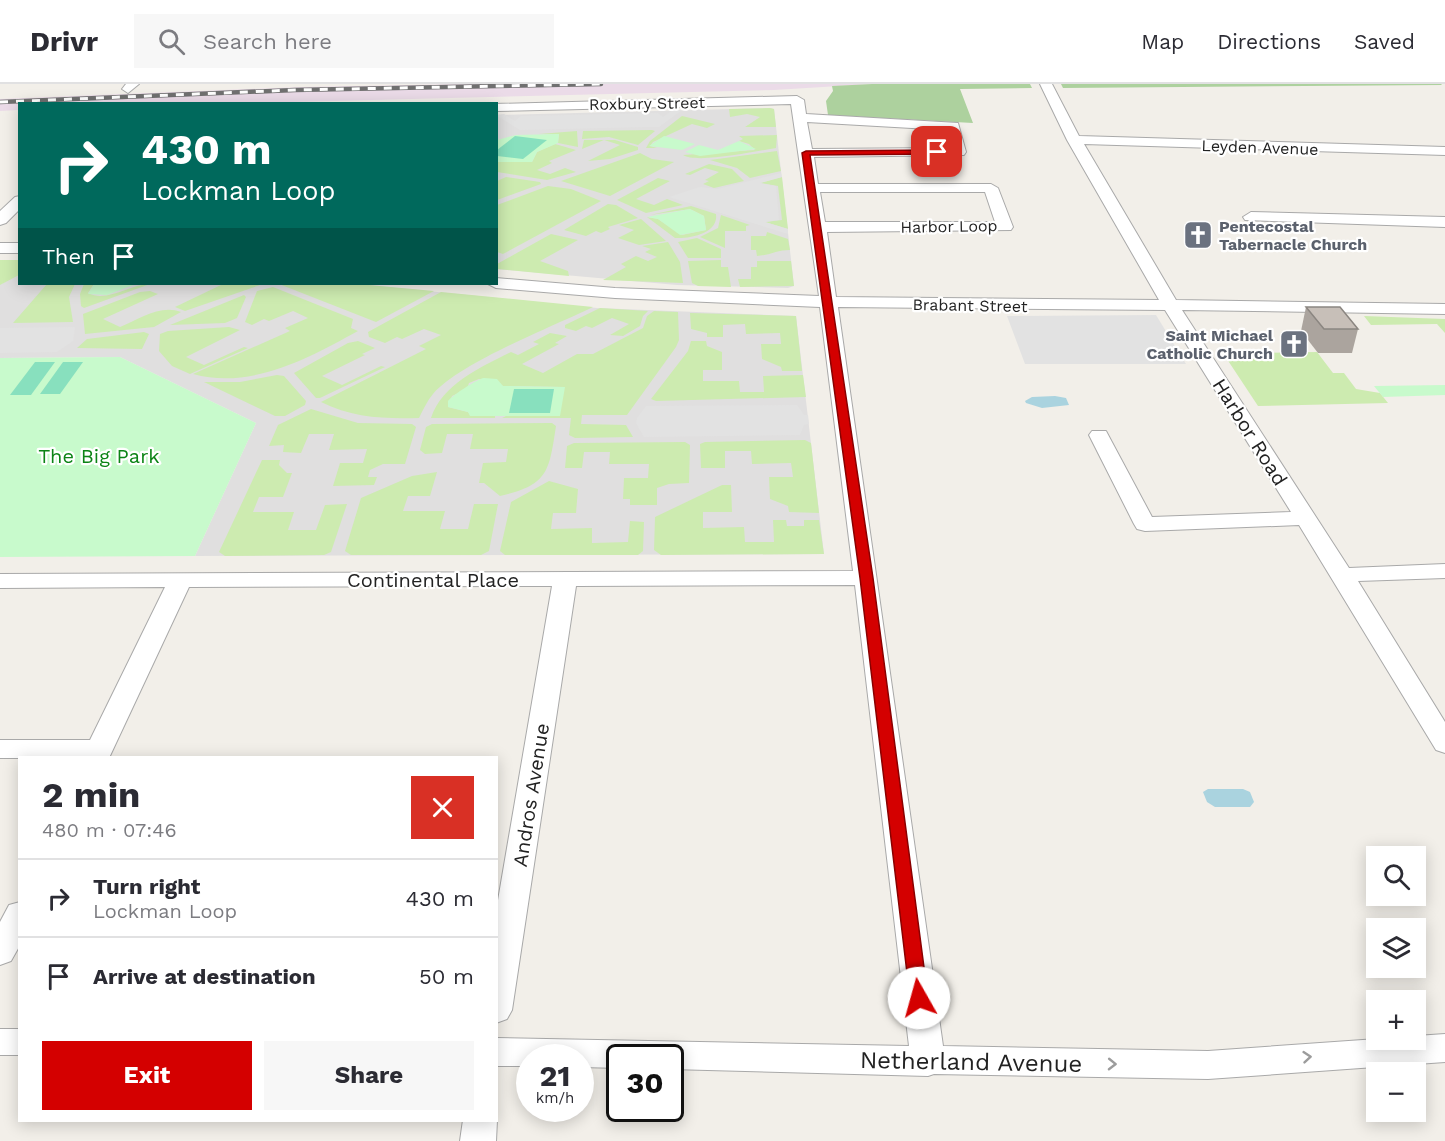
<!DOCTYPE html>
<html lang="en">
<head>
<meta charset="utf-8">
<style>
  :root { --surface:#fff; --page:#f7f7f7; --text:#2b2b33; --muted:#7c7c81; --line:#e1e1e2; --accent:#d40000 }
  body { margin:0; font-family:"Work Sans",sans-serif; background:var(--page); color:var(--text); height:100vh; display:flex; flex-direction:column; font-size:22px; white-space:nowrap }
  * { box-sizing:border-box; margin:0 }
  p { font-size:20px; color:var(--muted) }
  .icon { flex:none; width:33px; height:33px; fill:none; stroke:currentColor; stroke-width:2; stroke-linecap:round; stroke-linejoin:round }
  .map { position:relative; flex:1; overflow:hidden }
  .panel { position:absolute; left:18px; top:672px; width:480px; height:366px; display:flex; flex-direction:column; background:var(--surface); border-radius:0px; box-shadow:0 3px 15px #0003 }
  .panel>* { flex:none }
  .hud { position:absolute; left:18px; top:18px; width:480px; height:183px; border-radius:0px; box-shadow:0 3px 15px #0003; background:#00695c; color:#fff; overflow:hidden }
  .controls { position:absolute; left:1366px; top:762px; display:grid; gap:12px }
  .controls a { display:grid; place-items:center; width:60px; height:60px; border-radius:0px; background:var(--surface); box-shadow:0 3px 15px #0003; font-size:30px }
  .speed { position:absolute; left:516px; top:960px; display:flex; gap:12px; font-size:30px; font-weight:700; text-align:center }
  .speed>* { display:grid; place-content:center; width:78px; height:78px; border-radius:50%; background:var(--surface); box-shadow:0 3px 15px #0003; line-height:1 }
  .speed small { font-size:15px; font-weight:400 }
  .speed .limit { border:3px solid #111; border-radius:9px; background:#fff; color:#111 }
  .pin { position:absolute; display:grid; place-items:center; width:51px; height:51px; color:#fff; margin:-26px; border-radius:12px; box-shadow:0 3px 9px #0006 }
  .me { position:absolute; width:66px; margin:-33px; rotate:353deg; stroke-linejoin:round; filter:drop-shadow(0 0 4px #0008) }
  .turn { display:flex; align-items:center; gap:21px; height:126px; padding:0 24px; font-size:27px }
  .turn .icon { width:78px; height:78px; stroke-width:2.5 }
  .turn b { display:block; font-size:42px; line-height:51px }
  .then { display:flex; align-items:center; height:57px; padding:0 24px; background:#0003; gap:12px; font-size:22px }
  .round { display:grid; place-items:center; flex:none; width:63px; height:63px; border-radius:0px; background:var(--page) }
  .head { display:flex; align-items:center; justify-content:space-between; height:102px; padding:0 24px }
  h1 { font-size:36px; font-weight:700; line-height:45px }
  .cta { display:flex; gap:12px; margin-top:auto; padding:12px 24px }
  .cta a { flex:1; height:69px; border-radius:0px; background:var(--accent); color:#fff; font-size:24px; font-weight:700; line-height:69px; text-align:center }
  .cta a+a { background:var(--page); color:var(--text) }
  ul { padding:0; list-style:none }
  li { display:flex; align-items:center; gap:18px; height:78px; padding:0 24px; border-top:2px solid var(--line) }
  li div { flex:1 }
  li b { display:block; font-size:22px }
  li em { font-style:normal }
  header { display:flex; align-items:center; gap:36px; box-sizing:border-box; height:84px; padding:0 30px; background:var(--surface); border-bottom:2px solid var(--line) }
  header strong { font-size:28px }
  nav { display:flex; gap:33px; margin-inline-start:auto; font-size:21px }
  .search { width:420px; height:54px; background:var(--page); display:flex; align-items:center; gap:15px; box-sizing:border-box; padding:0 21px; border-radius:0px; color:var(--muted); font-size:22px }
  .map>svg:first-child { display:block }
  .residential { fill:#e0dfdf }
  .industrial { fill:#ebdbe8 }
  .grass { fill:#cdebb0 }
  .forest { fill:#add19e }
  .park { fill:#c8facc }
  .pitch { fill:#88e0be }
  .parking { fill:#e2e2e2 }
  .water { fill:#aad3df }
  .lines { fill:none; stroke-linecap:round; stroke-linejoin:round }
  .minor-casing { stroke:#a9a9a9; stroke-width:2 }
  .minor { fill:#fff; fill-rule:evenodd }
  .rail-casing { stroke:#707070; stroke-width:4.5 }
  .rail { stroke:#fff; stroke-width:3; stroke-dasharray:8; stroke-linecap:butt }
  .wall { fill:#aba49e }
  .building { fill:#c7bfb8; stroke:#8b8681; stroke-width:1.5 }
  .oneway { stroke:#9c9c9c }
  .route { fill:#d40000; stroke:#8a0000; stroke-width:1.5 }
  .labels { text-anchor:middle; stroke-width:4.5; stroke-linejoin:round; paint-order:stroke }
  .far-street-label { font-size:16px; fill:#222; stroke:#fff }
  .far-worship-label { font-size:16px; font-weight:bold; fill:#5b616d; stroke:#fff; text-anchor:start }
  .street-label { font-size:20px; fill:#222; stroke:#fff }
  .park-label { font-size:20px; fill:#0c8416; stroke:#fff }
  .near-street-label { font-size:24px; fill:#222; stroke:#fff }
</style>
</head>
<body>
<header>
<strong>Drivr</strong>
<div class="search"><svg class="icon" aria-label="search" viewBox="0 0 24 24"><circle cx="10" cy="10" r="6"/><path d="M15 15l6 6"/></svg>Search here</div>
<nav><a>Map</a><a>Directions</a><a>Saved</a></nav>
</header>
<div class="map">
<svg width="1445" height="1057" viewBox="0 0 1445 1057">
  <rect width="100%" height="100%" fill="#f2efe9"/>
  <g class="residential">
    <path d="M770 24 774 25 794 202 788 204 677 201 497 185 496 31Z"/>
    <path d="M0 176H19L20 200H358L597 224 796 232 824 470 195 472 256 339 120 273 0 274Z"/>
  </g>
  <path class="industrial" d="M464 0H872L774 6 251 19 20 20 19 26 0 27V15L302 3Z"/>
  <g class="grass">
    <path d="M770 24 774 25 776 43H745L760 33 747 30 730 33 729 25Z"/>
    <path d="M682 32 715 40 707 44 692 40 653 58 650 62 657 64H646L650 57Z"/>
    <path d="M652 46 655 47 638 61 609 53 582 55 583 47Z"/>
    <path d="M577 47 578 63 558 59 559 50H539Z"/>
    <path d="M777 51 776 64C757 67 697 80 683 71L755 66 749 60 739 57 743 55 739 52Z"/>
    <path d="M604 56 582 65 584 56H615L638 63V66L610 75 588 77 620 61Z"/>
    <path d="M555 60 576 66 549 77 552 79 537 86 550 90 565 84 576 88 547 96 497 88V78H532L537 68Z"/>
    <path d="M777 67 781 87 750 94 737 84 710 76Z"/>
    <path d="M640 69 652 75 674 78 610 112 561 97Z"/>
    <path d="M709 80 732 85 744 97 714 104 703 100 709 97 705 96 719 88 705 84 690 91 685 90Z"/>
    <path d="M506 93 540 98 541 100 497 116V97Z"/>
    <path d="M782 93 788 145 765 138 782 136 778 102 760 99Z"/>
    <path d="M658 94 670 97 636 115 654 121 667 115 683 121 646 129 617 116Z"/>
    <path d="M548 102 571 105 601 117 503 170 497 168V121Z"/>
    <path d="M608 120 616 121 638 134 608 143 610 145 601 149 596 147 586 152 564 146Z"/>
    <path d="M691 122 716 130C719 149 690 155 675 154L647 133 658 135 682 151 706 146 704 132 690 125 650 131Z"/>
    <path d="M721 131 750 141 746 142V147H725V164L700 153 718 144Z"/>
    <path d="M641 135 666 157 639 161 618 154 634 146 619 141Z"/>
    <path d="M767 148 788 155 790 166C777 166 771 171 757 172L756 166H751V152H766Z"/>
    <path d="M551 150 578 156 540 177 568 187 569 192 497 185V180Z"/>
    <path d="M697 154 721 165V174H688L678 158Z"/>
    <path d="M668 158 680 178 683 199 603 196 626 183 621 180 636 172 648 177 657 173 645 168 651 165 642 162Z"/>
    <path d="M0 176H19V191L0 201Z"/>
    <path d="M721 176V183H728L731 203 698 202 692 199 688 177Z"/>
    <path d="M757 177H791L794 202 740 203 738 195H751V183H757Z"/>
    <path d="M47 200H75L69 213 73 238 13 239Z"/>
    <path d="M84 200H94L88 209C107 219 130 200 150 200L84 224 81 222 80 210Z"/>
    <path d="M223 200H263L185 227 175 223Z"/>
    <path d="M279 200H358L434 207 376 238Z"/>
    <path d="M273 203 353 235 351 244 358 247C309 274 251 306 193 290L290 247 285 244 308 234 293 227 269 237 264 235 252 241 245 238 257 207Z"/>
    <path d="M150 207 158 210 103 235 120 243C139 235 161 220 181 228L154 243 85 250 83 230 140 208Z"/>
    <path d="M441 208 593 223C552 243 461 278 433 310 427 317 423 326 419 334 385 335 353 334 321 318L426 265 419 262 441 251 424 245 402 255 397 253 385 259 369 253 368 248Z"/>
    <path d="M244 211 246 213 237 234 225 239 170 241Z"/>
    <path d="M600 224 648 227 643 232 640 242 623 252 610 251 629 240 612 234 592 244 586 242 576 247 565 244V241Z"/>
    <path d="M654 227 678 228 679 256 676 263 627 331H582L581 340 626 341 633 353 575 354 569 351 571 334H502L564 303 503 302 479 295 469 299 467 305 452 312 448 323 468 328 471 332H495V334H431C442 300 481 283 511 268L518 271 539 260 533 258 550 249 567 252 555 259 559 260 522 280 543 289 577 270H593L643 244 647 232Z"/>
    <path d="M690 229 796 232 802 287H782L781 283 762 275 761 260H781L780 249 746 250 745 240 723 241V253H707V249L691 245Z"/>
    <path d="M1364 232 1445 235V249L1437 240 1371 241Z"/>
    <path d="M229 243 240 246 186 273 204 281 244 263 248 264 190 290 172 282 159 267 160 250 168 247Z"/>
    <path d="M144 248 149 250 142 265 77 264 87 255Z"/>
    <path d="M358 257 375 264 362 270 365 271 322 292 342 301 381 282 385 283 320 314H316L294 289 348 259Z"/>
    <path d="M691 257H706L707 262 722 268V286H703V297H739L740 308H764L763 292 803 291 806 313 656 317 651 315 688 267Z"/>
    <path d="M1221 266H1239L1242 269 1317 268 1333 289H1344L1356 305 1380 309 1388 319 1258 322Z"/>
    <path d="M277 291 284 292 306 317 305 321 285 332H275L204 298H240Z"/>
    <path d="M311 325 358 339 412 340 416 343 405 380H383L370 386 368 393H377L374 401 333 402 340 379H363L367 365 329 366 334 350H309L301 369 283 368 284 361 269 362 278 341Z"/>
    <path d="M552 339 556 342C549 387 549 401 500 412L484 399H479L483 379 506 378 508 365H470L473 350H447L442 369 425 370 420 366 426 343 432 340Z"/>
    <path d="M805 356 811 359 819 429 789 428 788 422 770 415 769 393H793L791 379 752 380 751 367H725V384H701L700 360 705 358Z"/>
    <path d="M685 358 690 361 689 399 669 400 657 404V421H630V415H623L624 394H648L649 380H609L610 368H584L582 384H565L567 362 574 359Z"/>
    <path d="M262 376H280L279 381 287 389H292L283 413H259L253 428H294L288 446H316L325 421 347 420 331 468 324 471 225 472 219 468Z"/>
    <path d="M437 388 430 412H408L403 427H445L440 445H468L474 420H498L489 467 481 471H351L345 467 361 414 412 392Z"/>
    <path d="M549 397 578 405 576 429H553L551 445 592 444V459L628 458 630 437 644 438 643 467 638 471H505L500 467 511 418Z"/>
    <path d="M722 401H731L732 428H703V444L744 443 745 458H774L773 436H786L787 442H804V436H819L824 470 661 471 654 466 655 433Z"/>
  </g>
  <g class="forest">
    <path d="M872 0H1030L1032 4 960 5 973 39 828 31 826 17 833 7 832 2Z"/>
    <path d="M1061 0H1441L1442 1 1063 4Z"/>
  </g>
  <g class="park">
    <path d="M559 50 558 59 537 68 532 78H497V56L516 51Z"/>
    <path d="M664 52 695 60 682 66 649 62Z"/>
    <path d="M739 57 756 65 700 72 685 68 699 61 718 66Z"/>
    <path d="M690 125 704 132 706 146 680 151 658 135 647 133Z"/>
    <path d="M94 200H136L107 211 88 210Z"/>
    <path d="M120 273 256 339 195 472 0 473V274Z"/>
    <path d="M484 294 497 295 503 302 565 303 560 332H470L468 328 448 323V317C453 311 477 295 484 294Z"/>
    <path d="M1445 301V311L1383 313 1374 302Z"/>
  </g>
  <g class="pitch">
    <path d="M515 52 547 56 523 75 497 72V66Z"/>
    <path d="M35 278H55L31 311H10Z"/>
    <path d="M63 278H83L60 310H40Z"/>
    <path d="M514 305H554L550 329H509Z"/>
  </g>
  <g class="parking">
    <path d="M673 26H682L659 43H647L520 46 496 31 504 30 515 37 521 32 658 29 663 33Z"/>
    <path d="M781 89 782 93 760 99 776 102 779 136 765 138 788 145V150L669 113 700 103 717 105Z"/>
    <path d="M1156 231 1186 280H1025L1007 232Z"/>
    <path d="M75 243 73 257 57 268 0 269V244Z"/>
    <path d="M794 321H797L804 331H808L809 340 804 341 800 351 644 353 636 339 637 334 646 322Z"/>
  </g>
  <g class="water">
    <path d="M1055 312 1066 314 1069 321 1042 324 1026 319 1025 317 1032 313Z"/>
    <path d="M1208 705H1243L1250 708 1254 718 1250 723H1215L1207 718 1203 708Z"/>
  </g>
  <g class="lines">
    <g class="minor-casing">
      <g id="minor">
        <path d="M126 0H139L128 9 122 5Z"/>
        <path d="M1040 0H1052L1079 52 1445 63V71L1084 60 1176 216 1445 220V230L1182 226 1349 484 1445 480V494L1358 497 1445 638V669L1436 666 1299 441 1145 447 1137 445 1134 440 1089 351 1092 347H1106L1152 433 1291 428 1165 226 838 223 943 962 1208 967 1377 955 1416 956V952L1445 950V978L1208 995 934 990 928 992 670 985V974H620V984L580 983V974H530V982H496V954L909 962 855 501 576 502 512 926 507 935 496 939V828L552 502 189 503 109 674H0V656H90L165 503 0 504V490L853 487 820 223 615 214 496 204 488 200H496V194L615 204 819 212 791 20 496 27V20H494L797 12 804 16 806 30 958 39 966 68 964 71 814 73 818 100H991L998 104 1013 143 1011 146 827 148 836 213 1159 216 1067 56ZM807 38 947 46 951 64 812 65ZM820 108H985L995 138H825Z"/>
        <path d="M20 112V125L6 139 0 141V127L15 113Z"/>
        <path d="M1251 128 1445 133V143L1245 136 1243 133Z"/>
        <rect x="0" y="159" width="20" height="10"/>
        <path d="M20 818V861L11 877 0 881V838L9 821Z"/>
        <rect x="0" y="945" width="20" height="26"/>
        <path d="M496 1034 497 1036 496 1057H460L463 1036H496Z"/>
      </g>
    </g>
    <use href="#minor" class="minor"/>
    <g class="rail-casing">
      <path id="rail" d="M0 18 295 6 601 0"/>
    </g>
    <use href="#rail" class="rail"/>
  </g>
  <path class="wall" d="M1306 223 1358 245 1352 269H1318L1301 247Z"/>
  <path class="building" d="M1306 223H1340L1358 245H1324Z"/>
  <defs><path id="oneway-chevron" d="M-2-3.5L2.5 0L-2 3.5" fill="none" stroke-width="1.6" stroke-linecap="round" stroke-linejoin="round" transform="scale(1.5)"/></defs>
  <g class="oneway">
    <use href="#oneway-chevron" transform="translate(1307 973) rotate(-5)"/>
    <use href="#oneway-chevron" transform="translate(1112 980) rotate(1)"/>
  </g>
  <path class="route" d="M937 66 940 70 810 71 873 494 928 914 925 919 919 921 912 919 910 914 860 494 802 69 806 67Z"/>
  <defs>
    <g id="church-square" transform="scale(1.5)"><rect x="-9" y="-9" width="18" height="18" rx="4" fill="#6b7280" stroke="#fff"/><path d="M-1.2-6h2.4v3.5h3.3v2.4h-3.3V6h-2.4V-.1h-3.3v-2.4h3.3Z" fill="#fff"/></g>
  </defs>
  <g fill-rule="evenodd">
    <use href="#church-square" x="1198" y="151"/>
    <use href="#church-square" x="1294" y="260"/>
  </g>
  <g class="labels">
    <g class="far-street-label">
      <text transform="translate(647 19) rotate(-1)" y="6">Roxbury Street</text>
      <text transform="translate(1260 63) rotate(2)" y="6">Leyden Avenue</text>
      <text transform="translate(949 142) rotate(-1)" y="6">Harbor Loop</text>
      <text transform="translate(970 221) rotate(1)" y="6">Brabant Street</text>
    </g>
    <g class="far-worship-label">
      <text x="1219" y="148">Pentecostal<tspan x="1219" dy="18">Tabernacle Church</tspan></text>
      <text x="1273" y="257" text-anchor="end">Saint Michael<tspan x="1273" dy="18">Catholic Church</tspan></text>
    </g>
    <g class="street-label">
      <text transform="translate(1250 348) rotate(58)" y="7">Harbor Road</text>
      <text x="433" y="503">Continental Place</text>
      <text transform="translate(531 711) rotate(-81)" y="7">Andros Avenue</text>
    </g>
    <g class="park-label">
      <text x="99" y="379">The Big Park</text>
    </g>
    <g class="near-street-label">
      <text transform="translate(971 978) rotate(1)" y="8">Netherland Avenue</text>
    </g>
  </g>
</svg>
<div class="controls">
<a><svg class="icon" aria-label="search" viewBox="0 0 24 24"><circle cx="10" cy="10" r="6"/><path d="M15 15l6 6"/></svg></a>
<a><svg class="icon" aria-label="layers" viewBox="0 0 24 24"><path d="M12 4l9 5-9 5-9-5zM3 14l9 5 9-5"/></svg></a>
<a>+</a>
<a>−</a>
</div>
<div class="speed"><div>21<small>km/h</small></div><div class="limit">30</div></div>
<div class="pin" style="left:937px;top:68px;background:#d93025"><svg class="icon" aria-label="arrive" viewBox="0 0 24 24"><path d="M6 21V4h12l-3 4 3 4H6"/></svg></div>
<svg class="me" style="left:919px;top:914px" viewBox="-20 -20 40 40"><circle r="19" fill="#fff"/><path d="M0-13L10 11 0 6-10 11z" fill="#d40000"/></svg>
<div class="hud">
<div class="turn"><svg class="icon" aria-label="right" viewBox="0 0 24 24"><path d="M7 20v-9h11M14 6l5 5-5 5"/></svg><div><b>430 m</b>Lockman Loop</div></div>
<div class="then">Then<svg class="icon" aria-label="arrive" viewBox="0 0 24 24"><path d="M6 21V4h12l-3 4 3 4H6"/></svg></div>
</div>
<section class="panel">
<div class="head"><div><h1>2 min</h1><p>480 m · 07:46</p></div><a class="round" style="background:#d93025;color:#fff"><svg class="icon" aria-label="close" viewBox="0 0 24 24"><path d="M6 6l12 12M18 6L6 18"/></svg></a></div>
<ul>
<li><svg class="icon" aria-label="right" viewBox="0 0 24 24"><path d="M7 20v-9h11M14 6l5 5-5 5"/></svg><div><b>Turn right</b><p>Lockman Loop</p></div><em>430 m</em></li>
<li><svg class="icon" aria-label="arrive" viewBox="0 0 24 24"><path d="M6 21V4h12l-3 4 3 4H6"/></svg><div><b>Arrive at destination</b></div><em>50 m</em></li>
</ul>
<div class="cta"><a>Exit</a><a>Share</a></div>
</section>
</div>
</body>
</html>
